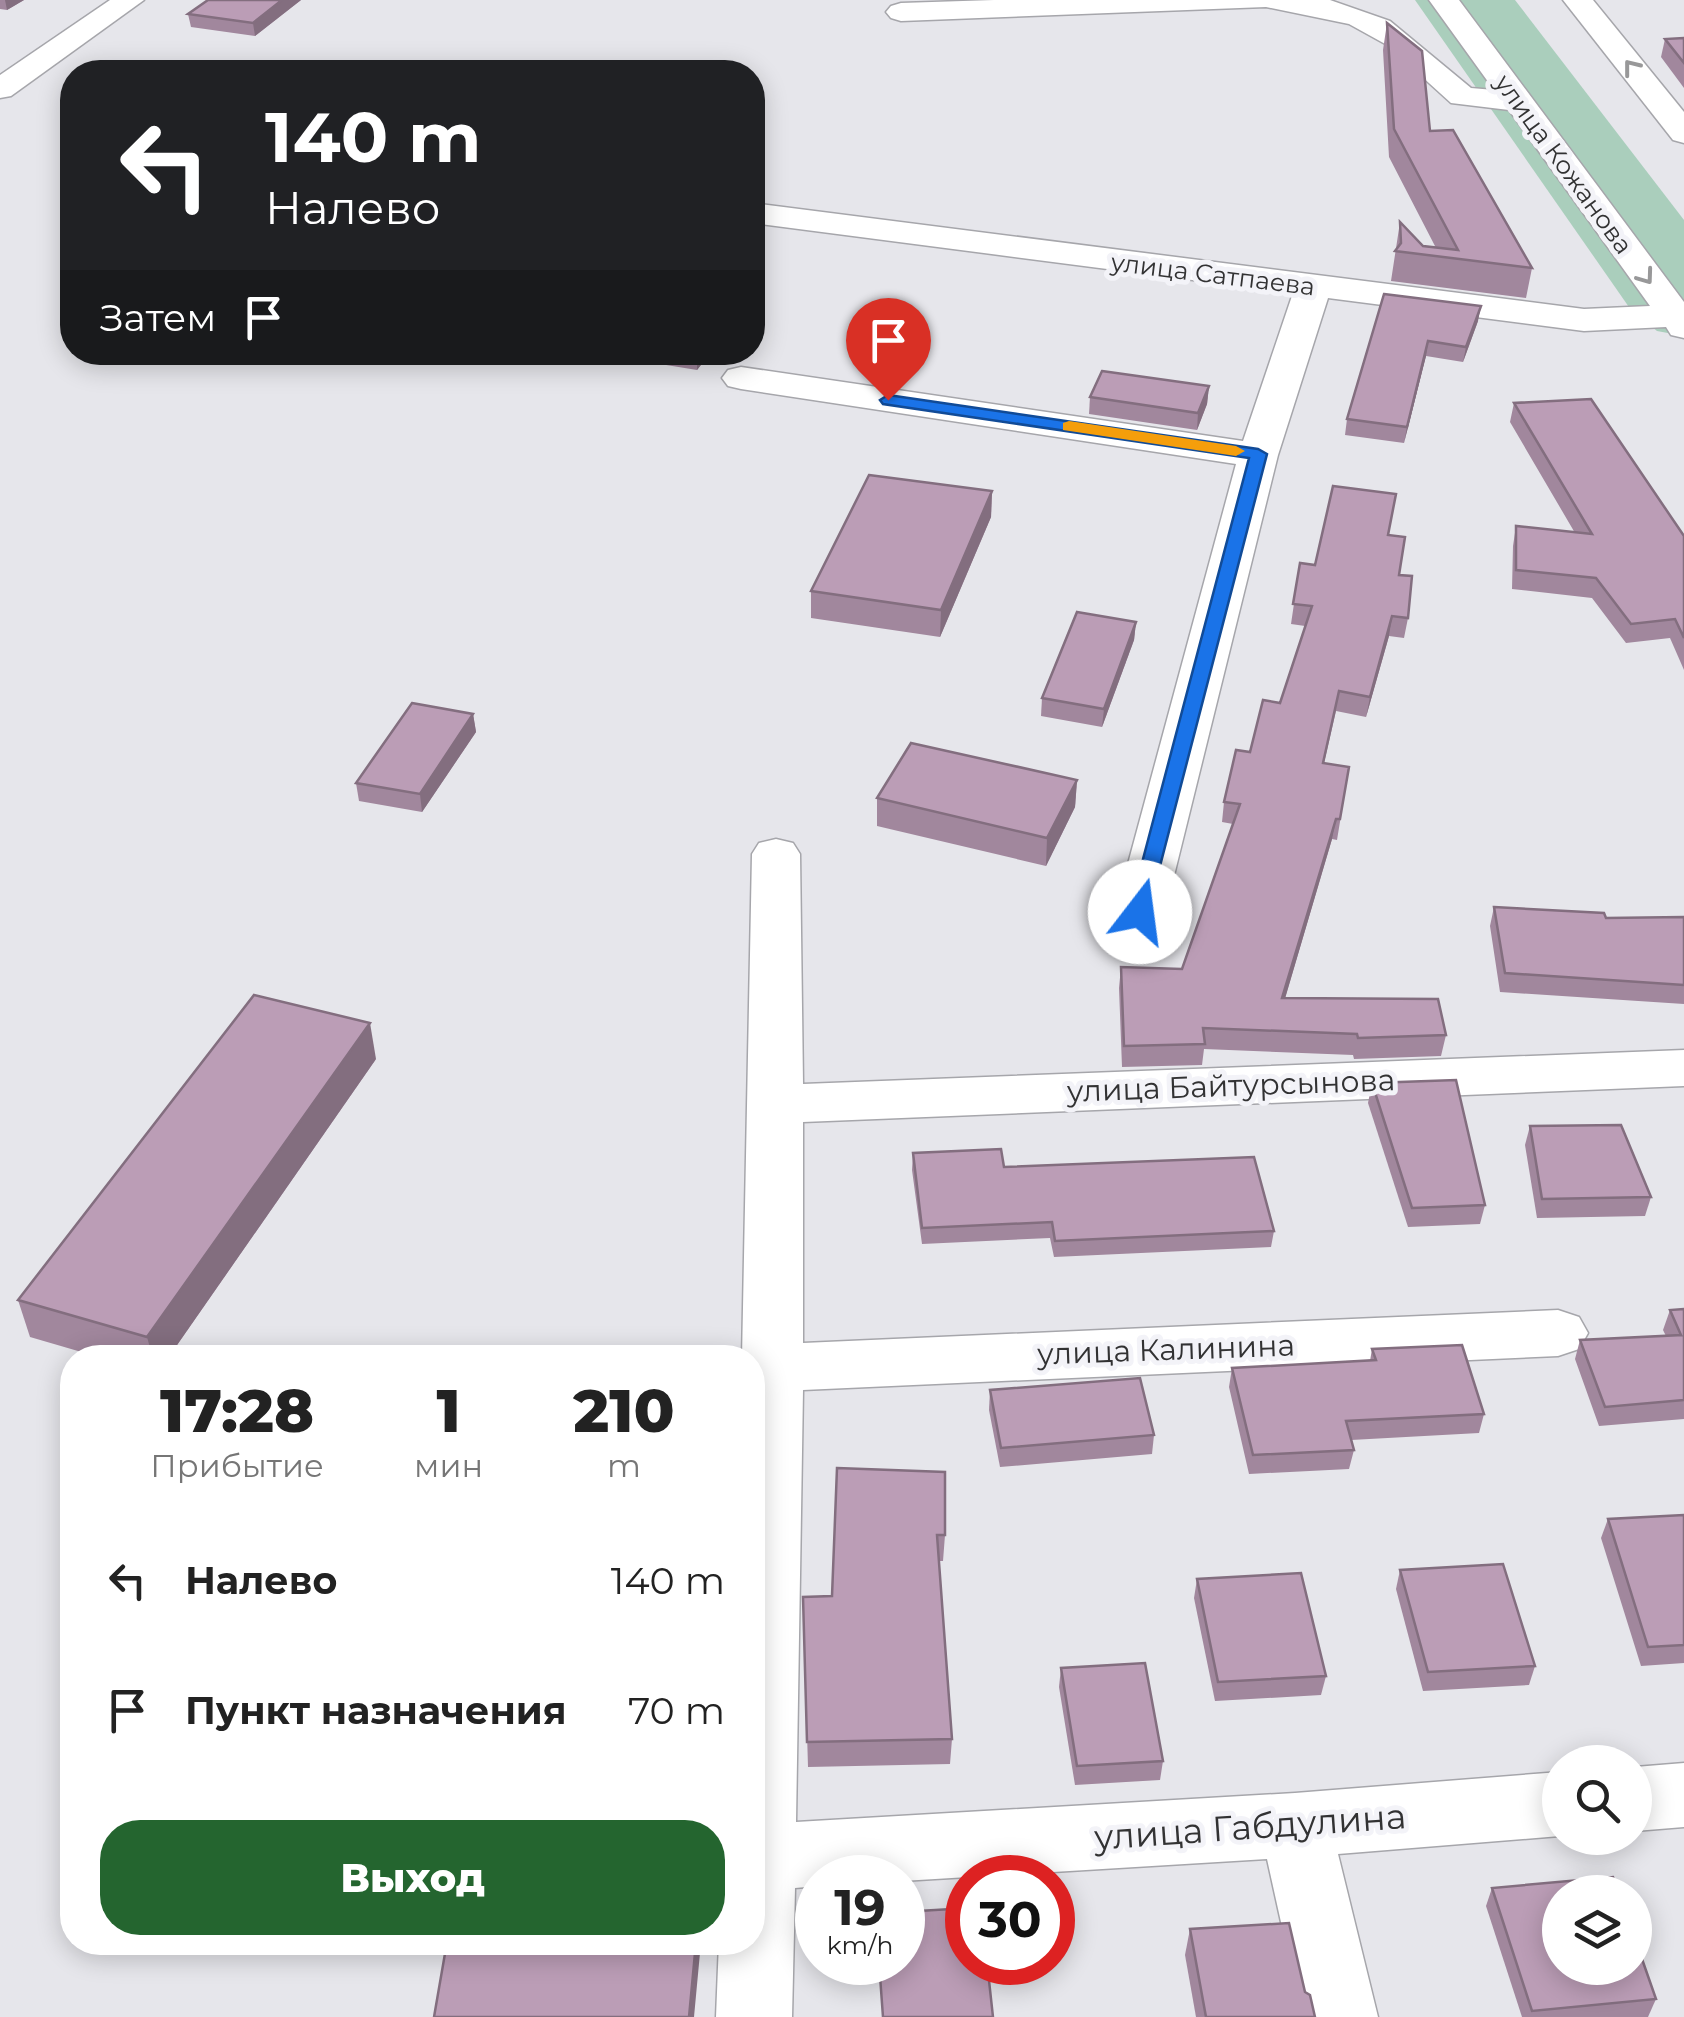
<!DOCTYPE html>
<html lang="ru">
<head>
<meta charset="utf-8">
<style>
  :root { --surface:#fff; --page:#f6f6f6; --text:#222; --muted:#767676; --accent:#24652f }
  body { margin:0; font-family:Montserrat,sans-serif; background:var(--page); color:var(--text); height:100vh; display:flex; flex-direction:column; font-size:38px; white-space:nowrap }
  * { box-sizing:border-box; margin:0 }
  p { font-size:32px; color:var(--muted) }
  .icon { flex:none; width:55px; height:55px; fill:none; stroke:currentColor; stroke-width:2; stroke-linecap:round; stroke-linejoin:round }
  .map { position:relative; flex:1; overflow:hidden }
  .side { position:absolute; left:60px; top:1345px; width:705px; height:610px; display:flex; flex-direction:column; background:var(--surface); border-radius:40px; box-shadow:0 5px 25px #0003 }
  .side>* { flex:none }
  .banner { position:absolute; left:60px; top:60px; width:705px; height:305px; border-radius:40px; box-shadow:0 5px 25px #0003; background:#202124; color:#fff; overflow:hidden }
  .buttons { position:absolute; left:1542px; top:1745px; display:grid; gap:20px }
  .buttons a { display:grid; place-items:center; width:110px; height:110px; border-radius:50%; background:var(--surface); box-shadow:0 5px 25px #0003; font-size:50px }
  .speed { position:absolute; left:795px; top:1855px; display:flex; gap:20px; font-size:50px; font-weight:700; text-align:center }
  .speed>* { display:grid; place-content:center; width:130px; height:130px; border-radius:50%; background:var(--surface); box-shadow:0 5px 25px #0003; line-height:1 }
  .speed small { font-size:25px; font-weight:400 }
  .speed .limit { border:15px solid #d22; background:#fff; color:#111 }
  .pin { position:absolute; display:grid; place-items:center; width:85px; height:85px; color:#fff; margin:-102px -42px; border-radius:50% 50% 50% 0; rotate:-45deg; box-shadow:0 0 10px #0007 }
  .pin .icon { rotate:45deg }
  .me { position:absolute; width:110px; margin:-55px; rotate:15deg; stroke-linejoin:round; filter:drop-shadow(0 0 8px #0008) }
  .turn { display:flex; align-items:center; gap:35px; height:210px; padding:0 40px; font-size:45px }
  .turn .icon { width:130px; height:130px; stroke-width:2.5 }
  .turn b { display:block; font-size:70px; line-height:85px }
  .then { display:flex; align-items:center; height:95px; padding:0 40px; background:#0003; gap:20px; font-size:38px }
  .eta { display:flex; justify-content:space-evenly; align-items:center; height:170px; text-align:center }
  .eta b { font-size:60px; font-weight:800; line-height:70px }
  .cta { display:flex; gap:20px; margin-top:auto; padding:20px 40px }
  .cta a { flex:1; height:115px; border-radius:40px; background:var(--accent); color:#fff; font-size:40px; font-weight:800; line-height:115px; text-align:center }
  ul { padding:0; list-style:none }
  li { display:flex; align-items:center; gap:30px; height:130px; padding:0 40px }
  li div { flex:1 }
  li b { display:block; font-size:38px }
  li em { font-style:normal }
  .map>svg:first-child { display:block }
  .green { fill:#aacebc }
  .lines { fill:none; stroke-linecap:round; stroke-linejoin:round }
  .minor-casing { stroke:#a6a6ab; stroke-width:3 }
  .minor { fill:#fff; fill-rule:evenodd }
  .wall { fill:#a1879d }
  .shaded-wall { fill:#836e7f }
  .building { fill:#bb9db6; stroke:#836e7f; stroke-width:2.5 }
  .oneway { stroke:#989899 }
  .route { fill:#1a73e8; stroke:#114b97; stroke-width:2.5 }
  .slow { fill:#f59e0b }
  .labels { text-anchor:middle; stroke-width:10; stroke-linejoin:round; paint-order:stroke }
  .far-street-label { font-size:25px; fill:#323233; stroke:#f3f3f8 }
  .street-label { font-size:30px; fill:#323233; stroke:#f3f3f8 }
  .near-street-label { font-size:35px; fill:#323233; stroke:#f3f3f8 }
</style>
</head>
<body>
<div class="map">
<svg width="1684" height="2017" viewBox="0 0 1684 2017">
  <rect width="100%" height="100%" fill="#e6e6eb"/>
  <path class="green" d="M1415 0H1515L1684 220V336L1657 331 1631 310Z"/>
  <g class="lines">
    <g class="minor-casing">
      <g id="minor">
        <path d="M110 0H144L11 96 0 98V75Z"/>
        <path d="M994 0H1330L1390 21 1471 88 1494 90 1429 0H1459L1684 302V338L1671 335 1666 327 1584 331 1328 298 1278 455 1165 912 1158 923 1140 928 1122 923 1115 912 1236 464 741 389 728 386 722 378 728 370 741 367 1243 441 1293 293 752 223V203L1584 309 1650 306 1509 110 1451 103 1387 45 1349 24 1266 7 901 21 891 18 886 12 891 6 901 3Z"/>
        <path d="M1563 0H1593L1684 112V143L1673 140Z"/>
        <path d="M776 839 793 843 800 854 803 1084 1684 1050V1086L803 1122V1343L1558 1310 1579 1317 1588 1333 1579 1349 1558 1356 803 1390 796 1822 1295 1793 1560 1772V1836L1338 1854 1378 2017H1302L1267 1859 902 1881V1878H818V1886L795 1888 792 2017H716L719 1942H752V1358H742L752 854 759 843Z"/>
        <path d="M1684 1763V1827L1635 1831V1767Z"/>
      </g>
    </g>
    <use href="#minor" class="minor"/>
  </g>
  <g class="wall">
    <path d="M0 0H24L7 10 0 9Z"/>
    <path d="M208 0H301L255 36 191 27 188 14Z"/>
    <path d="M1387 23 1430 131 1532 268 1526 298 1391 281 1400 222 1423 246 1436 248 1389 157 1383 50Z"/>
    <path d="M1684 38V88L1661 57 1665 39Z"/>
    <path d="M1384 294 1478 321 1463 362 1426 356 1404 443 1345 435 1347 419Z"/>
    <path d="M623 352H711L697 370 623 358Z"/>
    <path d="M1209 386 1207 404 1197 430 1089 414 1090 397Z"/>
    <path d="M1514 403 1684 536V670L1670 638 1626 643 1592 598 1512 589 1513 546 1516 526 1575 533 1510 422Z"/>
    <path d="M992 491 991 517 940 637 811 618V591Z"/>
    <path d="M1388 535 1399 575 1408 618 1404 638 1389 636 1366 717 1336 711 1324 763 1349 767 1337 840 1332 839 1285 998 1446 1035 1441 1056 1354 1059 1353 1055 1204 1049 1202 1065 1122 1067 1119 988 1121 967 1182 969 1233 824 1222 822 1224 802 1250 752 1280 703 1305 626 1291 624 1300 563 1315 565Z"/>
    <path d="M1136 622 1134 640 1102 727 1041 716 1042 698Z"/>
    <path d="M473 714 476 732 422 812 359 801 356 783Z"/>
    <path d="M1077 780 1075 807 1046 866 877 826V798Z"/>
    <path d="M1494 907 1606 918 1684 917V1004L1500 992 1490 926Z"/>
    <path d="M376 1059 168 1358H102L30 1337 18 1300Z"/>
    <path d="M1372 1083 1485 1205 1480 1224 1408 1227 1368 1103Z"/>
    <path d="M1530 1126 1651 1197 1645 1216 1537 1218 1525 1145Z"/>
    <path d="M913 1153 1004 1167 1274 1231 1271 1247 1054 1257 1050 1238 922 1244 912 1170Z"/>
    <path d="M1684 1309V1419L1599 1426 1575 1359 1580 1340 1666 1336 1663 1330 1670 1310Z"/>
    <path d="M1372 1349 1484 1414 1479 1433 1351 1440 1354 1450 1349 1469 1249 1474 1229 1387 1232 1368 1370 1361Z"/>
    <path d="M990 1390 1154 1435 1152 1454 1000 1467 989 1410Z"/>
    <path d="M837 1468 945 1535 943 1561H939L952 1739 950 1764 808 1767 803 1597 832 1596Z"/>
    <path d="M1684 1515V1663L1641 1666 1601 1538 1608 1519Z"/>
    <path d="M1400 1570 1535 1666 1529 1685 1423 1691 1396 1589Z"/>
    <path d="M1197 1579 1326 1676 1321 1695 1215 1701 1194 1598Z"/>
    <path d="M1061 1668 1163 1761 1160 1780 1075 1785 1059 1687Z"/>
    <path d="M1492 1888 1656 1999 1648 2017H1522L1486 1906Z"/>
    <path d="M1190 1929 1305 1992 1315 2017H1196L1185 1955Z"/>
  </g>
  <g class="shaded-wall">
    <path d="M5 0H24L7 10Z"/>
    <path d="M282 0H301L255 36 253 23Z"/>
    <path d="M1481 306 1478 321 1463 362 1466 347Z"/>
    <path d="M1428 341 1426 356 1404 443 1407 427Z"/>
    <path d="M697 352H711L697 370Z"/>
    <path d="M1209 386 1207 404 1197 430 1198 413Z"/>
    <path d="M992 491 991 517 940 637 941 610Z"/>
    <path d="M1392 616 1389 636 1366 717 1370 697Z"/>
    <path d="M1136 622 1134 640 1102 727 1104 709Z"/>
    <path d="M473 714 476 732 422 812 420 794Z"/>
    <path d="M1077 780 1075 807 1046 866 1047 838Z"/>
    <path d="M1336 819 1332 839 1279 1019 1282 998Z"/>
    <path d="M370 1023 376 1059 168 1358H153L147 1337Z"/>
    <path d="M696 1942H701L694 2017H689Z"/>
  </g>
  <g class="building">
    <path d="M208 0H282L253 23 188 14Z"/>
    <path d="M1387 23 1422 51 1430 131 1453 130 1532 268 1395 251 1401 243 1400 222 1423 246 1458 250 1394 129Z"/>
    <path d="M1684 38V63L1665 39Z"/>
    <path d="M1384 294 1481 306 1466 347 1428 341 1407 427 1347 419Z"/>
    <path d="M1102 371 1209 386 1198 413 1090 397Z"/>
    <path d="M1591 399 1684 536V638L1675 619 1631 624 1596 578 1516 570V526L1592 534 1514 403Z"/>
    <path d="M869 475 992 491 941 610 811 591Z"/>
    <path d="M1333 486 1396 494 1388 535 1405 537 1399 575 1412 576 1408 618 1392 616 1370 697 1339 691 1323 763 1349 767 1340 819H1336L1282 998 1438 999 1446 1035 1358 1038 1357 1034 1203 1028 1205 1044 1124 1046 1121 967 1182 969 1240 804 1224 802 1236 750 1250 752 1263 700 1280 703 1312 606 1293 604 1300 563 1315 565Z"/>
    <path d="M1077 612 1136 622 1104 709 1042 698Z"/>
    <path d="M412 703 473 714 420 794 356 783Z"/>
    <path d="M911 743 1077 780 1047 838 877 798Z"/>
    <path d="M1494 907 1604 913 1606 918 1684 917V985L1505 973Z"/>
    <path d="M254 995 370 1023 147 1337 18 1300Z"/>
    <path d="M1456 1080 1485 1205 1412 1208 1372 1083Z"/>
    <path d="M1621 1125 1651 1197 1542 1199 1530 1126Z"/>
    <path d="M1001 1149 1004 1167 1254 1157 1274 1231 1055 1241 1052 1222 922 1228 913 1153Z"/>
    <path d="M1684 1309V1400L1605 1407 1580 1340 1681 1335 1670 1310Z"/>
    <path d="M1462 1345 1484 1414 1346 1421 1354 1450 1253 1455 1232 1368 1376 1360 1372 1349Z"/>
    <path d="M1140 1378 1154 1435 1001 1448 990 1390Z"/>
    <path d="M837 1468 945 1472V1535H937L952 1739 807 1742 803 1597 832 1596Z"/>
    <path d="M1684 1515V1645L1648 1647 1608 1519Z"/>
    <path d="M1503 1564 1535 1666 1428 1672 1400 1570Z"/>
    <path d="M1301 1573 1326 1676 1218 1682 1197 1579Z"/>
    <path d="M1145 1663 1163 1761 1077 1766 1061 1668Z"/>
    <path d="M1613 1877 1619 1892H1560V1968H1635V1939L1656 1999 1532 2011 1492 1888Z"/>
    <path d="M968 1908V1962H987L993 2017H883L879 1962H902V1912Z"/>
    <path d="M1289 1923 1305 1992 1310 1995 1315 2017H1206L1190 1929Z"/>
    <path d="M447 1942H696L689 2017H434Z"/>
  </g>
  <defs><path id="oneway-chevron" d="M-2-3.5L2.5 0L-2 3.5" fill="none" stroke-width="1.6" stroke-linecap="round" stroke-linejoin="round" transform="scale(2.5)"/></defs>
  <g class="oneway">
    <use href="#oneway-chevron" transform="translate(1631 67) rotate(-128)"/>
    <use href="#oneway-chevron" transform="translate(1646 277) rotate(54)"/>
  </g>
  <path class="route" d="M888 395 1258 449 1267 454 1147 916 1140 918 1129 912 1249 458 883 404 880 400Z"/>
  <path class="slow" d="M1069 421 1236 446 1245 451 1236 456 1063 430V423Z"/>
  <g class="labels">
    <g class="far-street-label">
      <text transform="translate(1564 164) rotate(54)" y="9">улица Кожанова</text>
      <text transform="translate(1213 274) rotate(7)" y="9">улица Сатпаева</text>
    </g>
    <g class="street-label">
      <text transform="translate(1231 1086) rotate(-2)" y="10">улица Байтурсынова</text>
      <text transform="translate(1166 1350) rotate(-2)" y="10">улица Калинина</text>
    </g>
    <g class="near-street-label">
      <text transform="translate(1250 1827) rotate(-4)" y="12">улица Габдулина</text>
    </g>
  </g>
</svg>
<div class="buttons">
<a><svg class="icon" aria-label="search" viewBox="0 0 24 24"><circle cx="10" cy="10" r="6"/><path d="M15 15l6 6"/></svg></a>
<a><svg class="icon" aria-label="layers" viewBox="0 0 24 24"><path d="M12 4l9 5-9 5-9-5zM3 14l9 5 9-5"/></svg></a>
</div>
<div class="speed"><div>19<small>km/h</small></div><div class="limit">30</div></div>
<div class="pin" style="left:888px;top:400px;background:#d93025"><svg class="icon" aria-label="arrive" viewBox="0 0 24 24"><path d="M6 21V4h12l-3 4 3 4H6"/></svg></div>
<svg class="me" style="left:1140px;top:912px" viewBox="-20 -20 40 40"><circle r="19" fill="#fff"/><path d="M0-13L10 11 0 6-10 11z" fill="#1a73e8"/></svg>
<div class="banner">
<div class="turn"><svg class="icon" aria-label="left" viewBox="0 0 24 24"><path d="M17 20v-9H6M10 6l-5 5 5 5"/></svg><div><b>140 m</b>Налево</div></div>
<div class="then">Затем<svg class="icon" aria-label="arrive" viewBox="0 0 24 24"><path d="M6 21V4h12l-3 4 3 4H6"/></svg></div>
</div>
<section class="side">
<div class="eta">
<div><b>17:28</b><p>Прибытие</p></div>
<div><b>1</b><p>мин</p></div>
<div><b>210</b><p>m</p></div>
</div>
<ul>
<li><svg class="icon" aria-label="left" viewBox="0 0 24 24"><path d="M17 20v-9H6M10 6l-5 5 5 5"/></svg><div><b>Налево</b></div><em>140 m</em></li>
<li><svg class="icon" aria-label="arrive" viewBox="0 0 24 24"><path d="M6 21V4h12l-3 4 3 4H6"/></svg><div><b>Пункт назначения</b></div><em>70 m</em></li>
</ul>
<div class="cta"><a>Выход</a></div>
</section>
</div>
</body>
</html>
